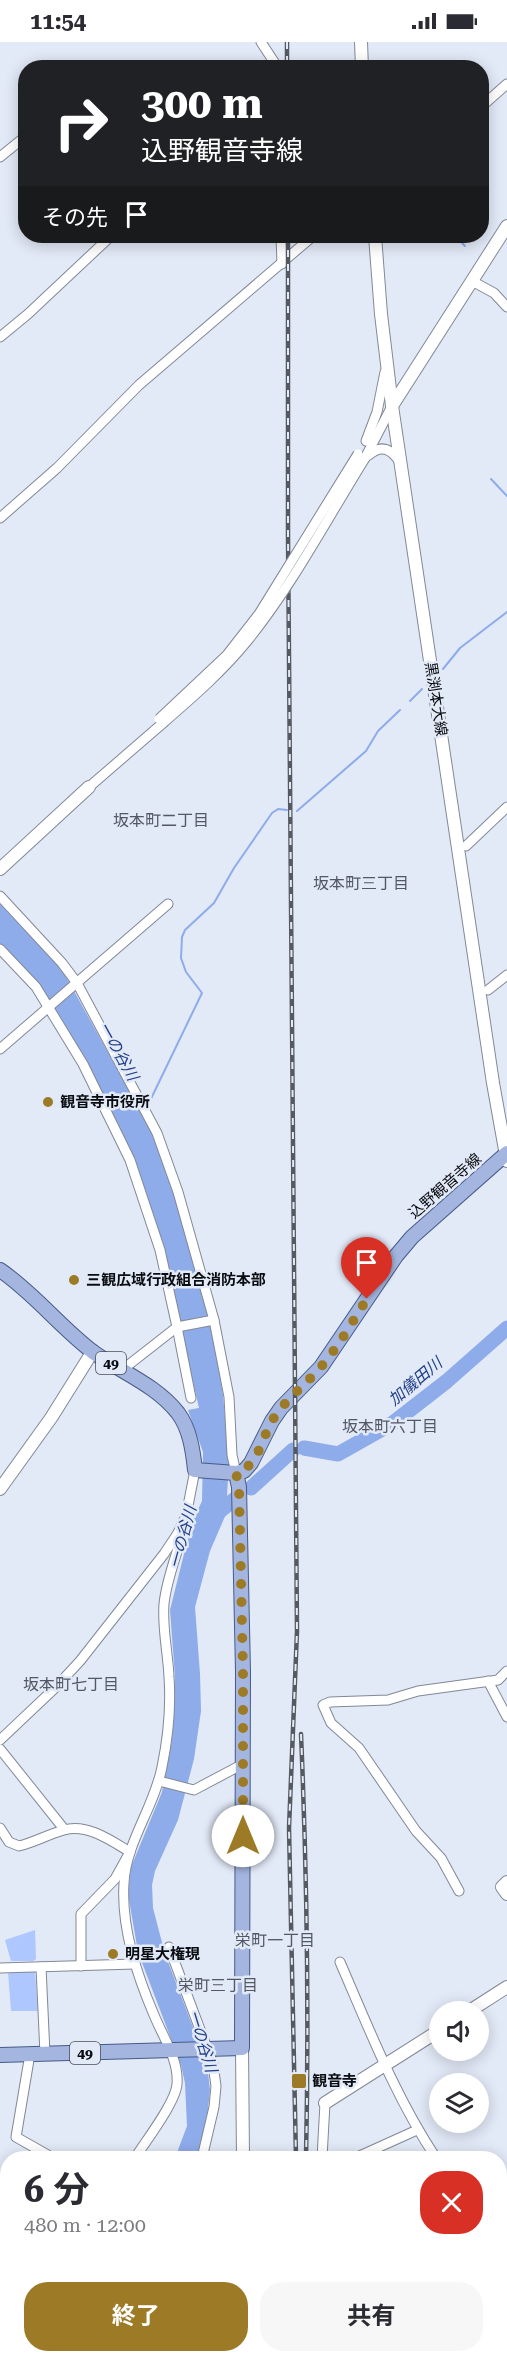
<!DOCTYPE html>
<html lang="ja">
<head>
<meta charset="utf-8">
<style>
  :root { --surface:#fff; --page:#f7f7f7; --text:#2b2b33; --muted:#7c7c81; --accent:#9d7a25 }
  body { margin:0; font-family:"Roboto Serif","Noto Sans JP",serif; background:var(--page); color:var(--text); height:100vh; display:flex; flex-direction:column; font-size:22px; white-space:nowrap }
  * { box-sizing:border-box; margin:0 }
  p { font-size:20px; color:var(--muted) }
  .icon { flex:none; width:33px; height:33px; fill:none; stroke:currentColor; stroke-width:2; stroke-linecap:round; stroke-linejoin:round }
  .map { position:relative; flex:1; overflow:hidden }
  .panel { position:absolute; left:0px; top:2109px; width:507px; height:212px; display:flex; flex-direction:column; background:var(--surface); border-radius:24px 24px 0 0; box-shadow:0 3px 15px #0003 }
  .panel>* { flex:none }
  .guide { position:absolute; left:18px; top:18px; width:471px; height:183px; border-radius:24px; box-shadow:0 3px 15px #0003; background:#202124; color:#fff; overflow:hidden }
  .fabs { position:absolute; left:429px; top:1959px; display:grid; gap:12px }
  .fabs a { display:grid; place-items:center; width:60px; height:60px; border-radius:50%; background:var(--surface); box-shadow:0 3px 15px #0003; font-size:30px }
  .pin { position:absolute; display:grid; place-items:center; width:51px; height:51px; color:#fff; margin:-62px -26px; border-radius:50% 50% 50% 0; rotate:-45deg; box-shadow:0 0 6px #0007 }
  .pin .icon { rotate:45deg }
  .me { position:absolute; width:66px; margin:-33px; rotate:0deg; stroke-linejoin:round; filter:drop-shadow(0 0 4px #0008) }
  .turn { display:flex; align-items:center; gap:21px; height:126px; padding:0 24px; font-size:27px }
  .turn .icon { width:78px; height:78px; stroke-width:2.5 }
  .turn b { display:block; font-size:42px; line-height:51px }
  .then { display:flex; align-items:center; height:57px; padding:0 24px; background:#0003; gap:12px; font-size:22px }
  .round { display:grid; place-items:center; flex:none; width:63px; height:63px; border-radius:24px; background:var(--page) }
  .overview { display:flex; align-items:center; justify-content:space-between; height:102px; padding:0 24px }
  h1 { font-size:36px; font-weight:700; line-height:45px }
  .button { display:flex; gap:12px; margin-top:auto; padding:12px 24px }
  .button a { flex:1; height:69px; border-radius:24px; background:var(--accent); color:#fff; font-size:24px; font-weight:700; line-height:69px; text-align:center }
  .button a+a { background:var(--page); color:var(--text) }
  .status { display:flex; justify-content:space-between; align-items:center; height:42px; padding:0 30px; background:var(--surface); direction:ltr }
  .status svg { height:16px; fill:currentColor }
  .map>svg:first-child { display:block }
  .green { fill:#aec7fe }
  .water { fill:#8eabea }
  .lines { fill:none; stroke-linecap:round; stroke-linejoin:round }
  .stream { stroke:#8eabea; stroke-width:2 }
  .river { stroke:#8eabea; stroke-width:15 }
  .street-casing { stroke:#828895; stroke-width:11 }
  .secondary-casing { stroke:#828895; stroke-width:14 }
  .primary-casing { stroke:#465b88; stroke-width:16 }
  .street { stroke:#fff; stroke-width:9 }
  .secondary { stroke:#fff; stroke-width:12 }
  .primary { stroke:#a4b6df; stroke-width:14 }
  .rail-casing { stroke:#555960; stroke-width:4.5 }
  .rail { stroke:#e2e9f7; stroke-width:2; stroke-dasharray:7; stroke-linecap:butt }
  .street-bridge-casing { stroke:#828895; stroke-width:11; stroke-linecap:butt }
  .street-bridge { stroke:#fff; stroke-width:9 }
  .route { stroke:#9d7a25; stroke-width:10; stroke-dasharray:0 18 }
  .poi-dot { fill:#9d7a25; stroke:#e2e9f7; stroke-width:2 }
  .labels { text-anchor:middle; stroke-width:5; stroke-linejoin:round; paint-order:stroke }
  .shield { fill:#e2e9f7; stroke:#4a4e55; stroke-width:1.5 }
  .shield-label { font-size:14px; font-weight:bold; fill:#090c10 }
  .street-label { font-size:15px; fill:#090c10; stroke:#e2e9f7 }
  .poi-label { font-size:15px; font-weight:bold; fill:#090c10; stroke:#e2e9f7; text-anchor:start }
  .neighbourhood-label { font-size:16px; fill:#525864; stroke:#e2e9f7 }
  .water-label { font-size:16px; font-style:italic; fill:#234088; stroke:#e2e9f7 }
</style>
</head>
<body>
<div class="status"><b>11:54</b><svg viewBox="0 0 49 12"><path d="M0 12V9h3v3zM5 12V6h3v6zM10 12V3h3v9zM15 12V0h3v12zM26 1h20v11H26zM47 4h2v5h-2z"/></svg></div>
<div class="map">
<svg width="507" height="2320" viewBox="0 0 507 2320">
  <rect width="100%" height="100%" fill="#e2e9f7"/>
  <g class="green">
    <path d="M35 1888 36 1917 33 1919H11L5 1898Z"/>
    <path d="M8 1930H35L38 1969H11Z"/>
  </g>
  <path class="water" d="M0 860 63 929 159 1103 189 1193 211 1284 223 1353 229 1418 226 1472 210 1509 195 1565 200 1632 201 1669 194 1717 178 1778 155 1829 152 1843 153 1866 165 1912 207 2022 210 2048 206 2086 198 2116H175L187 2084 185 2041 181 2023 138 1910 128 1852 131 1825 162 1750 172 1698 175 1635 170 1568 186 1504 195 1474 202 1459 203 1410 188 1368 199 1366 163 1208 135 1123 56 973 0 904Z"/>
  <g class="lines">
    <g class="stream">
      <path d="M455 194 465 204"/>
      <path d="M491 437 507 454"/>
      <path d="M443 627 460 606 507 570"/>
      <path d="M410 659 422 647"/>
      <path d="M297 769 366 709 378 689 400 668"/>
      <path d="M147 1065 202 951 186 930 181 916 182 895 185 888 214 861 234 826 272 771 278 767 287 768"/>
    </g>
    <g class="river">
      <path d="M304 1406 338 1412 393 1381 447 1339 507 1286"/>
      <path d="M251 1446 293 1408"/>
      <path d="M210 1477 235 1457"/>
    </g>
    <g class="street-casing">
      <g id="street">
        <path d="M261 0 278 26"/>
        <path d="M482 64 507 42"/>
        <path d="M0 115 26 94"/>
        <path d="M281 194 282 222"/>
        <path d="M472 239 494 251 507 265"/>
        <path d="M0 295 28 272 111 194"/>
        <path d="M366 399 377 370 385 330"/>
        <path d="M369 413C381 402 391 407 399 419"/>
        <path d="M365 416 392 364"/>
        <path d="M0 476 57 426 139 343 313 194"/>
        <path d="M89 745 163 681"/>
        <path d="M466 804 507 765"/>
        <path d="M0 854 62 921 77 941 157 1091 178 1150 214 1278 229 1355 232 1413 236 1431"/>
        <path d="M0 907 36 945 83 1022 130 1118 160 1208 177 1285 122 1328"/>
        <path d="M488 948 507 933"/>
        <path d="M0 1007 168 862"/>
        <path d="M191 1356 177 1285 214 1278"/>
        <path d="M488 1639 507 1675"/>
        <path d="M0 1698 55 1646 80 1619 164 1512 178 1491 186 1474 195 1428"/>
        <path d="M0 1707 64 1787"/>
        <path d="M159 1739 194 1748 243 1722"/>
        <path d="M0 1786 9 1800 19 1804C35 1800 49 1792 64 1788 87 1781 112 1799 130 1810L115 1837 81 1872V1924"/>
        <path d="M459 1849 441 1816 416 1789 359 1706 331 1681 323 1663 330 1660 388 1658 418 1649 498 1638 507 1629"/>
        <path d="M169 1905 213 2022 216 2044 214 2065 202 2116"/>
        <path d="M340 1920C369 1987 396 2056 436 2116"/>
        <path d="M41 1925 45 2012"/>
        <path d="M0 1926 135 1922"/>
        <path d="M30 2012 16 2095 53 2116"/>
        <path d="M135 2116C145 2100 176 2060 177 2042 179 2018 163 1995 154 1973 137 1933 121 1886 124 1841 126 1800 154 1766 162 1725 168 1696 171 1664 169 1635 168 1611 162 1586 164 1562 166 1541 174 1520 180 1500L178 1491"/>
        <path d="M322 2116 325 2061"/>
        <path d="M355 2116 417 2088"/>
        <path d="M500 2251 507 2259"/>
        <path d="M101 2313 103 2320"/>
        <path d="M0 2320 8 2308"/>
        <path d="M311 2320V2313"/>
      </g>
    </g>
    <g class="secondary-casing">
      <g id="secondary">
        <path d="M361 0 362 26"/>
        <path d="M375 194 381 272 392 364 493 1041 507 1119"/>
        <path d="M392 364 507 184"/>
        <path d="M0 827 89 745"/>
        <path d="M0 1447 51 1376 93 1309"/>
        <path d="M507 1840 502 1845 507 1852"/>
        <path d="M468 1970 507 1945"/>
        <path d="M242 2006 243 2116"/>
        <path d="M325 2061 440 1988"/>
        <path d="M245 2313V2320"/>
      </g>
    </g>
    <g class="primary-casing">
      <g id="primary">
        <path d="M0 1228C34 1251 60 1285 93 1310 121 1330 156 1343 178 1371 190 1387 193 1409 195 1428L236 1431 244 1429 251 1421 272 1379 281 1366 321 1325 396 1214 412 1195 507 1111"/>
        <path d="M0 2013 242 2006 243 1630 239 1445 236 1431"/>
      </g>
    </g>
    <use href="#street" class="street"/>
    <use href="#secondary" class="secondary"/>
    <use href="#primary" class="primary"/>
    <g class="rail-casing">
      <g id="rail">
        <path d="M287 0V26"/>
        <path d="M288 194V494L297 1589 289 1786 296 2116"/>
        <path d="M301 1692C307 1833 309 1975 306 2116"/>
        <path d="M301 2313V2320"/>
      </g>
    </g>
    <use href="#rail" class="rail"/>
    <g class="street-bridge-casing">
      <g id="street-bridge">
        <path d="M159 677 227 613 259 572 358 412"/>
        <path d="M163 681C193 655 223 629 248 598 293 542 327 477 365 416"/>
      </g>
    </g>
    <use href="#street-bridge" class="street-bridge"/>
  </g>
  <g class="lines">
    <path class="route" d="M243 1794V1630L239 1445 236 1431C258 1425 262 1396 272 1379 284 1359 304 1344 319 1327 338 1306 352 1280 367 1257"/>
  </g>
  <g class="poi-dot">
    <circle cx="48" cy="1060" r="6"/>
    <circle cx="74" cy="1238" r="6"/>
    <circle cx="113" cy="1912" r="6"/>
    <rect x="291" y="2031" width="16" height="16" rx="3"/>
  </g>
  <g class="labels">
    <g class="shield">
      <rect x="96" y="1310" width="30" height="22" rx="4.5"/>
      <rect x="70" y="2000" width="30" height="22" rx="4.5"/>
    </g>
    <g class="shield-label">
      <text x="111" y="1326">49</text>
      <text x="85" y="2016">49</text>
    </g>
    <g class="street-label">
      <text transform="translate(436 657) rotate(81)" y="5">黒渕本大線</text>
      <text transform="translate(445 1144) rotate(-41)" y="5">込野観音寺線</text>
    </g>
    <g class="poi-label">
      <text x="60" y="1065">観音寺市役所</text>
      <text x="86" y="1243">三観広域行政組合消防本部</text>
      <text x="125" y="1917">明星大権現</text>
      <text x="312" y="2044">観音寺</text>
    </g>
    <g class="neighbourhood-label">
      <text x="161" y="784">坂本町二丁目</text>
      <text x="361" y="847">坂本町三丁目</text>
      <text x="390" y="1390">坂本町六丁目</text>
      <text x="71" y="1648">坂本町七丁目</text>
      <text x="275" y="1904">栄町一丁目</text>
      <text x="218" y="1949">栄町三丁目</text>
    </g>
    <g class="water-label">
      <text transform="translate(119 1009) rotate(61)" y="6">一の谷川</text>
      <text transform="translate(415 1339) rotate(-40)" y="6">加儀田川</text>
      <text transform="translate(182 1495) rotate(-75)" y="6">一の谷川</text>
      <text transform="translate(203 1999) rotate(73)" y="6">一の谷川</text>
    </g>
  </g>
</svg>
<div class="fabs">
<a><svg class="icon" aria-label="sound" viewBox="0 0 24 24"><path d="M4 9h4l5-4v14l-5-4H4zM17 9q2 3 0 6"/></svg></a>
<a><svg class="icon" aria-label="layers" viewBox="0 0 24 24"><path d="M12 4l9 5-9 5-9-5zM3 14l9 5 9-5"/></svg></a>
</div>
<div class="pin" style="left:367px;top:1257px;background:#d93025"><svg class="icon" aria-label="arrive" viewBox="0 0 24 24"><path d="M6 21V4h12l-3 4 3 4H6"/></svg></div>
<svg class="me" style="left:243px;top:1794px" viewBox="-20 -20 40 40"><circle r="19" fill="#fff"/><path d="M0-13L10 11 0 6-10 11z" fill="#9d7a25"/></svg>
<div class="guide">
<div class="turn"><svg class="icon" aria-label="right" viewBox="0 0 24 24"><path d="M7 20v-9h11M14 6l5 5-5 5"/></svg><div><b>300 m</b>込野観音寺線</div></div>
<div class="then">その先<svg class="icon" aria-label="arrive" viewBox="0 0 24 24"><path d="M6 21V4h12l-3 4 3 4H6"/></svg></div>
</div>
<section class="panel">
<div class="overview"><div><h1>6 分</h1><p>480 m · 12:00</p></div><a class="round" style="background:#d93025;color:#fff"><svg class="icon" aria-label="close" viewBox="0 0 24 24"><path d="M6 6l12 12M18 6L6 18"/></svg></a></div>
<div class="button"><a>終了</a><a>共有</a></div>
</section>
</div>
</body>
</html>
